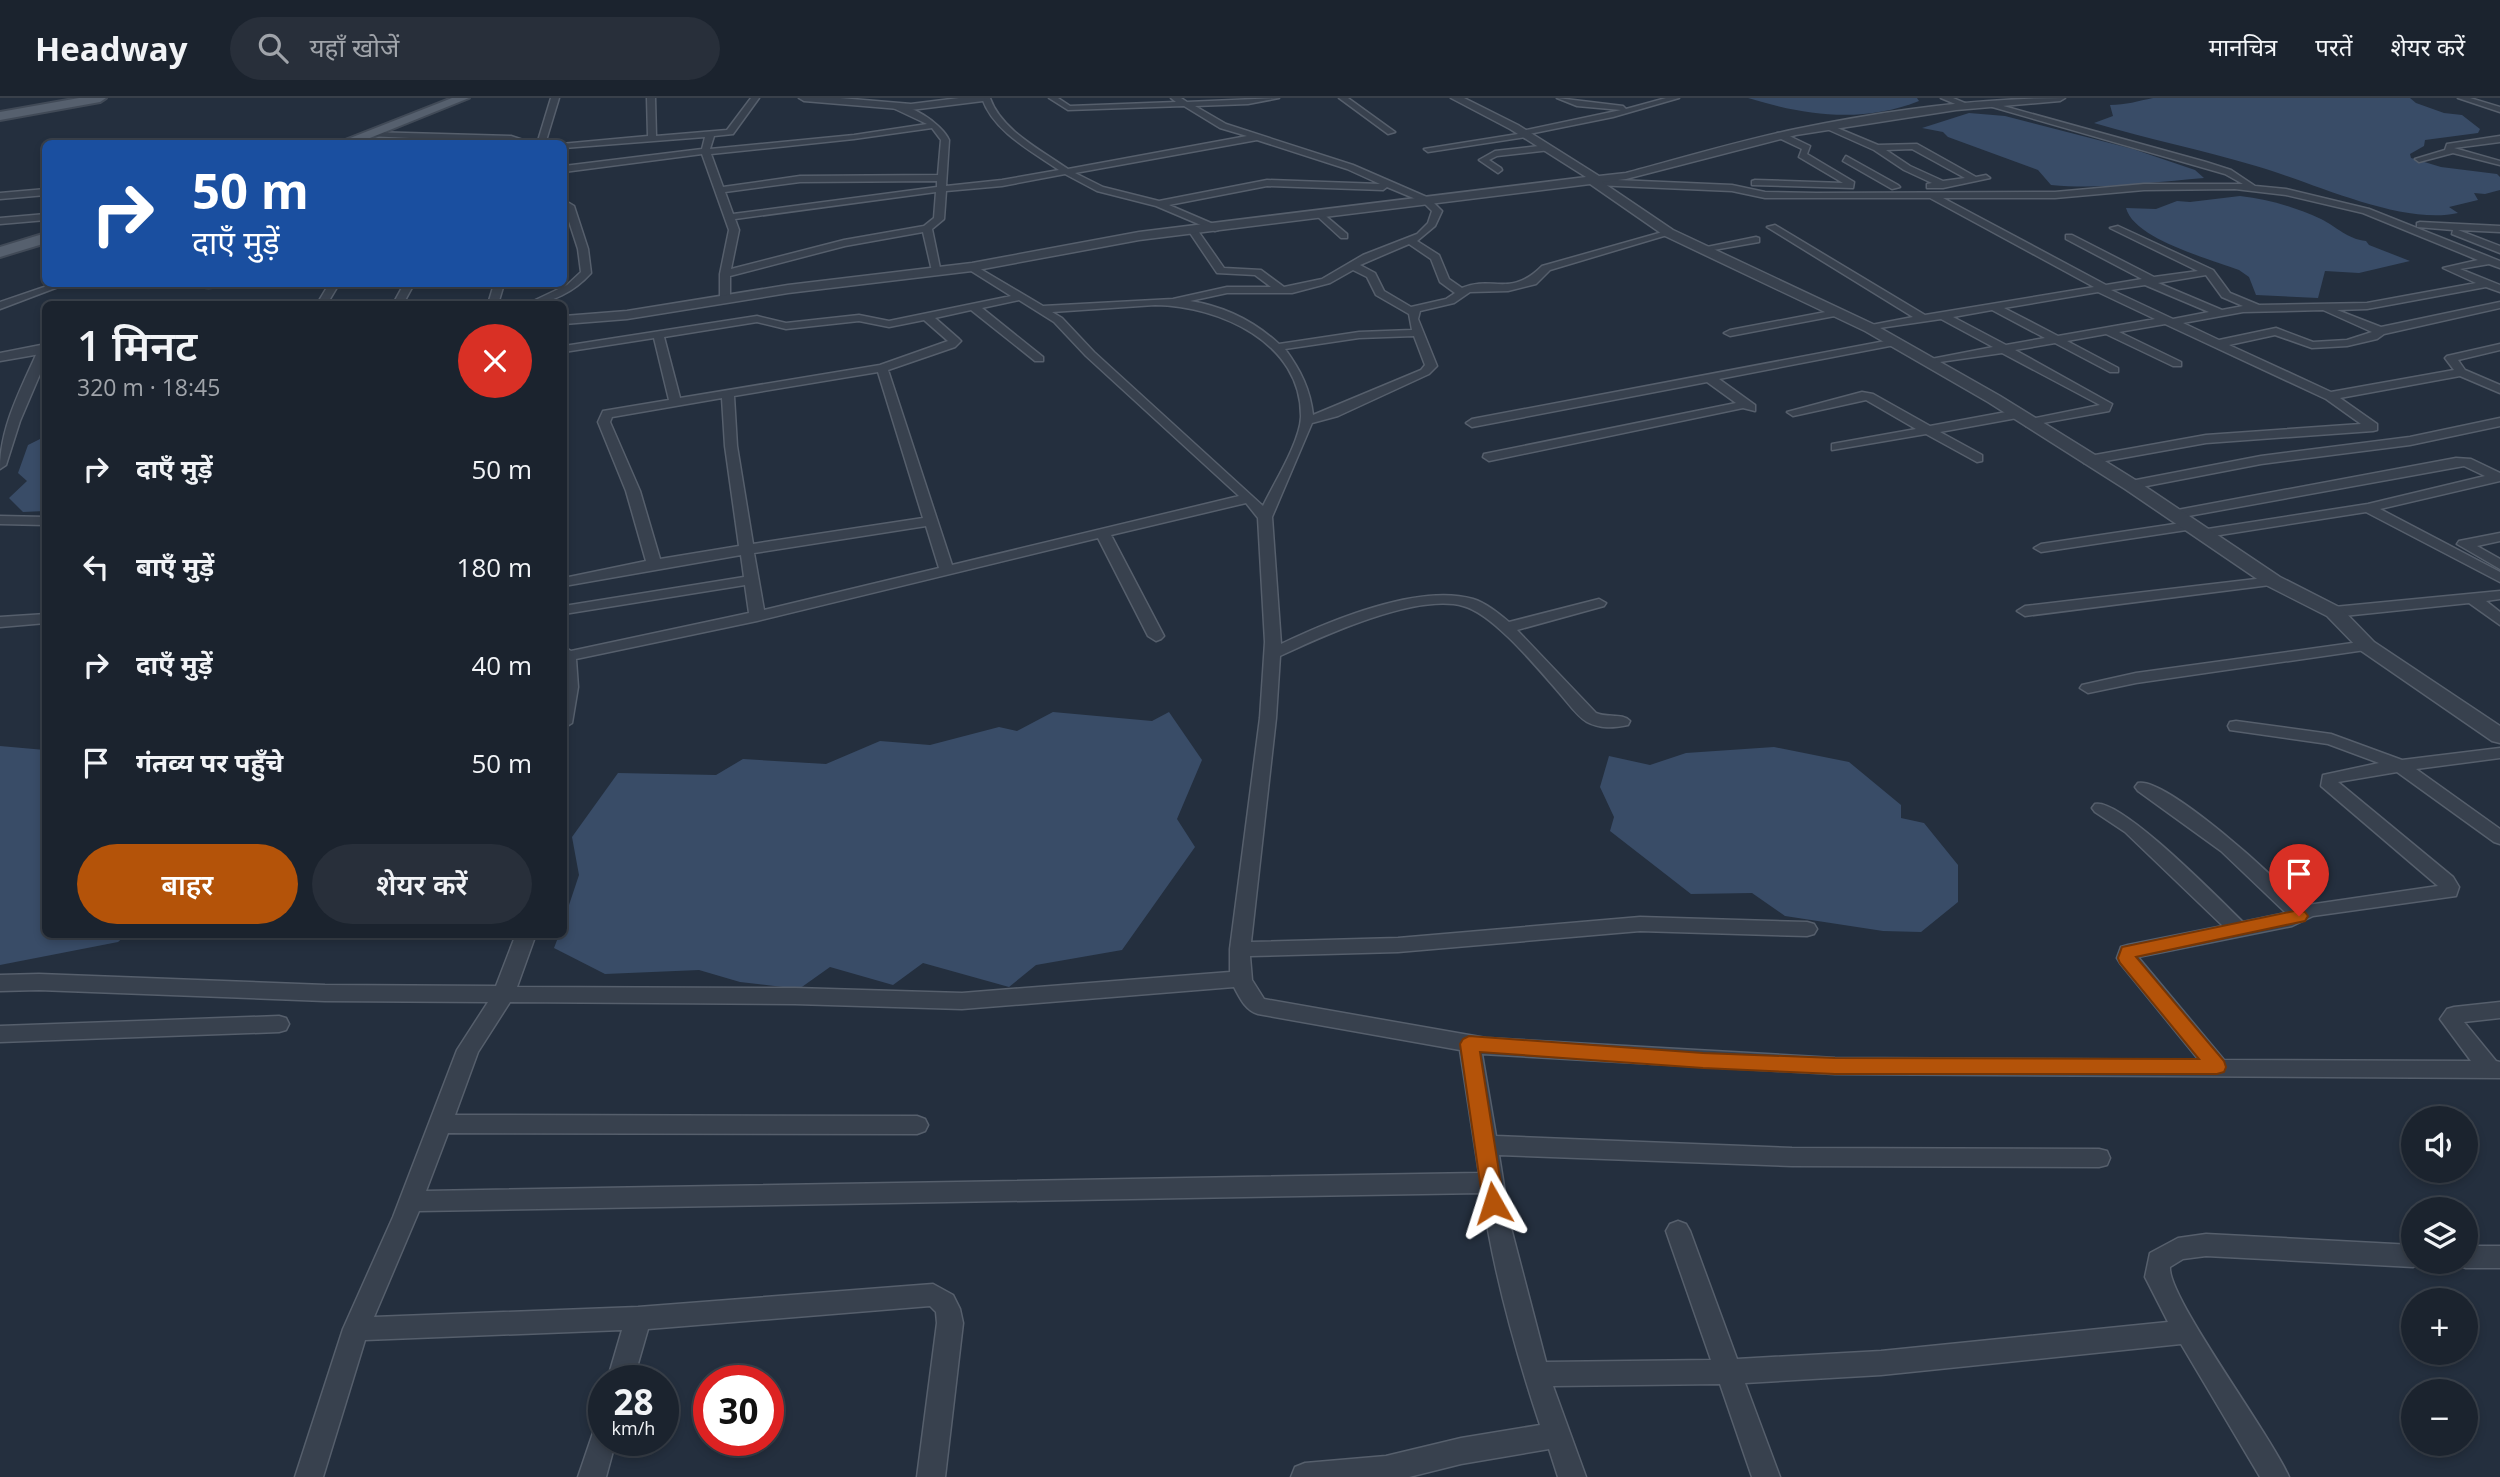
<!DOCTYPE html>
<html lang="hi">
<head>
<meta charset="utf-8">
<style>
  :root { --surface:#1b232e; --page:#282f3a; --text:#f1f3f6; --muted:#a0a4aa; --line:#39404a; --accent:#b45309 }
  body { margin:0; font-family:"Open Sans","Noto Sans Devanagari",sans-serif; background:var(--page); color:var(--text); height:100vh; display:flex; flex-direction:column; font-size:26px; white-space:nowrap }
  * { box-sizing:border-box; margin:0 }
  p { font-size:23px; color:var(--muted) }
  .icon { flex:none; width:38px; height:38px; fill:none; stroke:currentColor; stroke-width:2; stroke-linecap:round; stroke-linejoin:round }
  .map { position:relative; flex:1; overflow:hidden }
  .panel { position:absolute; left:42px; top:203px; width:525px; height:637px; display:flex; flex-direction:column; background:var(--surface); border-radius:10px; box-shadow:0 4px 10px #0003,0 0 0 2px var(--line) }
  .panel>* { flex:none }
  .banner { position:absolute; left:42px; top:42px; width:525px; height:147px; border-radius:10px; box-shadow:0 4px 10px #0003,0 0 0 2px var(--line); background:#1a4fa0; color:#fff; overflow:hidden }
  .tools { position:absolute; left:2401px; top:1008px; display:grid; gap:14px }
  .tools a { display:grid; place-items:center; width:77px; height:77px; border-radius:50%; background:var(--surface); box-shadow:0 4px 10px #0003,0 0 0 2px var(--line); font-size:35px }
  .speed { position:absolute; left:588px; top:1267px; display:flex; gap:14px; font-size:35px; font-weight:700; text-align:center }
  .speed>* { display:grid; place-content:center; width:91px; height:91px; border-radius:50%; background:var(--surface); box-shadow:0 4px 10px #0003,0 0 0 2px var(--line); line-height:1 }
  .speed small { font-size:18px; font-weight:400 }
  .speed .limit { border:10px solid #d22; background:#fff; color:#111 }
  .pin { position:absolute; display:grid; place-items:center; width:60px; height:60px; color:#fff; margin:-72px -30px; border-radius:50% 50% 50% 0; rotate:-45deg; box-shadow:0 0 7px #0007 }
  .pin .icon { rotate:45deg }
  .me { position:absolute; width:77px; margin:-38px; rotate:354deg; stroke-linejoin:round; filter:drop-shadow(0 0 5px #0008) }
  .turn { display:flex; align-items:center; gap:24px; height:147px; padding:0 35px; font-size:32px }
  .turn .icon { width:91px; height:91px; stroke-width:2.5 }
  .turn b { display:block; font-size:49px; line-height:60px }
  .round { display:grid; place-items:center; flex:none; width:74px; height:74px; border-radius:37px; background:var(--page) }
  .summary { display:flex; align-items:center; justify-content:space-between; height:119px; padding:0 35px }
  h1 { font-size:42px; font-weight:600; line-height:52px }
  .primary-button { display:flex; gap:14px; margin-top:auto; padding:14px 35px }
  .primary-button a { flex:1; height:80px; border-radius:42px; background:var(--accent); color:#fff; font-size:28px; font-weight:600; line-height:80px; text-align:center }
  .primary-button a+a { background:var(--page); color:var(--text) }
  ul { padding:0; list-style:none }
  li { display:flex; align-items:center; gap:21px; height:98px; padding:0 35px }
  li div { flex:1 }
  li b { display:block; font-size:26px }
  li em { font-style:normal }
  header { display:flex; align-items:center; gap:42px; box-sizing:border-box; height:98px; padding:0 35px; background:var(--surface); border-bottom:2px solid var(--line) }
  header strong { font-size:33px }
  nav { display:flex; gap:38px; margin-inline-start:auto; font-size:24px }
  .search { width:490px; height:63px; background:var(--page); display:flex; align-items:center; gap:18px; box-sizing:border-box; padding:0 24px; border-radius:38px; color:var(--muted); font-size:26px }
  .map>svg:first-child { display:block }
  .water { fill:#394c67 }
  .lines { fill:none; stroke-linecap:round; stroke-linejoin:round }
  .minor-casing { stroke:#565f6c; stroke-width:3 }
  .tertiary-casing { stroke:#565f6c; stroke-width:3 }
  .primary-casing { stroke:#414a57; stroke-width:4 }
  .minor { fill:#38414e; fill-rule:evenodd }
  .tertiary { fill:#38414e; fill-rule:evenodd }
  .primary { fill:#56606e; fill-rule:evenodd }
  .route { fill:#b45309; stroke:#753606; stroke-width:2 }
</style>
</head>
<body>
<header>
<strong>Headway</strong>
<div class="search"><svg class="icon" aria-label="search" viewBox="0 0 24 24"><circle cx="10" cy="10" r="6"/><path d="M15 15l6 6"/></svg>यहाँ खोजें</div>
<nav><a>मानचित्र</a><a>परतें</a><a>शेयर करें</a></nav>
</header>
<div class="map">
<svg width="2500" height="1379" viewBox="0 0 2500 1379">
  <rect width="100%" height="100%" fill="#242f3e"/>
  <g class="water">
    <path d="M1748 0H1917L1919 3C1861 26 1804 17 1748 0Z"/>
    <path d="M2153 0H2410L2416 5 2444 15 2462 17 2480 31 2478 35 2425 42 2424 48 2410 56 2411 60 2441 69 2497 76 2500 79V92L2485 96 2474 95 2478 102 2449 109 2458 115C2402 128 2312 84 2256 68 2202 52 2148 41 2094 25L2113 18 2110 7C2126 7 2138 3 2153 0Z"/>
    <path d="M1969 15 2005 18 2133 51 2195 72 2204 80C2153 84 2102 92 2051 87L2038 72 1948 39 1943 34 1922 30Z"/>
    <path d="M2240 98C2269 101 2294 109 2321 121 2337 129 2347 141 2366 143L2369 147 2410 163 2359 175 2325 173 2318 200 2256 197 2249 179 2239 172C2210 161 2134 141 2126 110L2156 111 2177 103 2190 104Z"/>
    <path d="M45 330V413L23 414 9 400 27 383 18 375 28 347 42 340Z"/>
    <path d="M1053 614 1152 623 1169 614 1202 662 1177 721 1195 749 1122 852 1036 867 1009 889 923 865 893 887 830 869 799 891 740 884 699 872 605 876 554 850 559 837 564 836V822L579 777 572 739 618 675 716 677 743 661 826 666 880 643 930 647 999 629 1017 633Z"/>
    <path d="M0 648 45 652 46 836 126 837 118 844 0 867Z"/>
    <path d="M1774 649 1849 664 1901 707V720L1924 725 1958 767V804L1921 834 1883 833 1785 818 1752 795 1691 796 1610 733 1614 719 1600 689 1609 658 1650 667 1686 655Z"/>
  </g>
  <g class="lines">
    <g class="minor-casing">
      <g id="minor">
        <path d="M551 0H559L545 46H537Z"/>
        <path d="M647 0H655L656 38 727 32 751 0H759L733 36 714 38 710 51 854 37 927 26 891 9C907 2 942 26 949 42L946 88 1002 82 1059 72C1031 53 993 33 982 0H990C1001 32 1041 52 1068 71L1247 38 1220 30 1184 8 1068 12 1049 0H1058L1070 8 1176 4 1171 0H1181L1187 4 1279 0 1248 6 1195 8 1226 26 1353 67 1429 100 1442 113 1435 128 1417 143 1439 157 1449 181 1462 190C1493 177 1510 200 1542 168L1666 133 1674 135 1550 172 1536 186 1508 193 1470 194 1454 205 1420 213 1418 221 1437 268 1429 276 1338 318 1312 325 1272 419 1281 546C1329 523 1419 485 1473 501 1486 505 1498 515 1509 524L1599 501 1606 505 1604 508 1517 532 1596 615C1608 620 1623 615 1630 623L1628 627C1613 630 1600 631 1587 624 1577 618 1568 605 1561 597 1539 572 1494 516 1463 508 1416 495 1323 538 1280 558L1276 620 1251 844 1398 840 1640 819 1807 824 1814 826 1817 831 1814 836 1807 838 1640 833 1398 854 1250 858 1252 882 1264 901 1486 940 1835 960 2199 962 2120 865 2117 860 2121 849 2128 847 2223 828 2125 734 2095 714 2092 710 2095 706C2120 699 2221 803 2243 824L2286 815 2221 753 2138 693 2135 689 2138 685C2165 678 2282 784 2301 808L2438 788 2321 688 2323 677 2379 665 2328 646 2230 632 2228 628 2230 624 2236 623 2331 636 2402 662 2500 650V660L2416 671 2500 731V746L2494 744 2397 674 2338 684 2453 779 2459 789 2456 798 2313 818 2292 828 2138 859 2224 962 2471 963 2440 921 2447 911 2454 909 2500 904V920L2464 924 2496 963 2500 964V980L1835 976 1482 956 1496 1038 1792 1050 2099 1051 2107 1053 2110 1060 2107 1067 2099 1069 1792 1068 1499 1057 1510 1126 1546 1264 1711 1262 1666 1133 1670 1126 1678 1123 1686 1126 1690 1133 1737 1261 1881 1253 2168 1224 2145 1179 2150 1155 2178 1140 2206 1136 2413 1147V1164H2422L2413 1169 2206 1158 2183 1161 2170 1169C2167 1199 2272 1338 2289 1379H2260L2181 1246 1881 1277 1745 1285 1780 1379H1752L1720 1286 1553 1288 1586 1379H1558L1549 1351 1461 1366 1409 1379H1291L1295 1369 1305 1365 1386 1358 1461 1340 1540 1327C1515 1252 1493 1173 1482 1095L419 1113 374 1219 638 1209 933 1186 953 1197 960 1211 963 1225 945 1379H917L937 1225 936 1214 930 1208 648 1231 633 1283H607L622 1232 365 1242 323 1379H295L343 1231 393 1119 457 952 488 904 325 903 39 892 0 893V877L39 876 325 887 496 888 516 836H536L517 889 795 890 962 895 1230 874V851L1260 620 1265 544 1258 420 1246 405 1111 437 1164 538 1161 541 1156 543 1148 538 1098 440 757 523 576 561 578 589 572 625 564 630V549L571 553 749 515 745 487 564 516V508L744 479 741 457 564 488V480L646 463 626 393 598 324 603 313 669 302 654 240 564 254V248L757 218 786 225 859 217 889 223 1011 198 968 171 967 169 972 166 1043 208 1173 201 1227 189H1271L1255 177 1217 175 1188 132 1193 129 1196 130 1224 170 1261 172 1284 189 1322 181 1363 157 1417 136 1428 125 1432 113 1423 104 1387 89 1383 92 1267 88 1169 107 1218 128V132L1215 133 1156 108 1097 93 1065 76 1002 88 946 93 944 121 932 131 941 175 932 173 923 134 845 148 730 178V200L725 203 720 200V176L729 132 702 56 564 74V68L702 51 705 39 564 50V46H561L648 38ZM932 30 941 42 938 77 800 78 723 89 711 56 854 41ZM1257 42 1347 71 1380 86 1267 82 1159 103 1103 89 1075 75ZM937 83V89L733 116 725 94 800 84ZM936 94 934 120 924 128 844 142 731 171 739 132 735 121ZM1409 146 1431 161 1440 184 1455 195 1446 201 1411 209 1384 193 1375 175 1360 167ZM1353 172 1367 179 1376 197 1409 216 1412 232 1359 234 1279 246C1254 223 1223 208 1190 203L1227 195H1292L1330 185ZM1019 202 1054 224 1086 258 1239 398 952 467 888 272 955 249 961 243 959 241 935 220 971 212 1035 263H1043V259L982 210ZM1155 207C1219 208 1302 244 1301 319 1300 344 1274 385 1263 408L1094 254 1062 220 1052 214ZM924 222 948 243 880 267 680 300 664 239 757 224 786 231 859 223 889 229ZM1414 238 1425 267 1421 272 1313 317C1310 291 1301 273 1285 251L1359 240ZM878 274 923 420 753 446 737 348 734 298ZM722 300 725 348 739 448 660 461 640 393 610 324 612 319ZM926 428 939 470 764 512 754 455ZM1234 889C1240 900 1245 912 1258 916L1460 952 1479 1075 426 1093 448 1035 917 1036 925 1033 928 1027 925 1021 917 1018 455 1017 478 954 510 904 795 906 962 911Z"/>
        <path d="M1339 0H1348L1395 34 1388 36Z"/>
        <path d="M1557 0 1623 8 1626 11 1666 0H1679L1613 19 1529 36 1526 39 1428 54 1424 51 1518 36 1522 33 1621 12 1577 8Z"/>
        <path d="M1941 0H1953L1972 8 1965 10Z"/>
        <path d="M2458 0H2470L2500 9V14Z"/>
        <path d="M1989 4 2206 64 2231 72 2255 88 2286 91 2369 111 2500 163V170L2489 166 2460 171 2500 187V194L2486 189 2367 211 2337 212 2381 229 2500 204V210L2384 236 2377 241 2347 248 2312 250 2275 237 2229 247 2331 294 2454 272 2445 260 2447 258 2500 246V252L2458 262 2465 272 2500 287V295L2460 278 2340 300 2377 326V332L2373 333 2206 345 2089 366 2084 365V359L2206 337 2361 326 2326 301 2165 226 2119 234 2181 264V268H2173L2106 236 2067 243 2118 270V274H2110L2055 245 2015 252 2112 306 2109 313 2026 328V322L2100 307 2002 255 1926 266V262L1993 249 1941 221 1866 232V228L1913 219 1767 129 1775 127 1925 217 2094 189 1930 100H1765L1732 93 1594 87 1590 84 1594 81 1732 87 1765 94 1816 95 2055 94 2144 86H2243L2225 76 1989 8ZM2235 91 2286 97 2363 115 2478 162 2443 170 2476 185 2367 205 2259 207 2230 195 2213 172 2118 128 2110 130 2198 173 2154 179 2072 137H2066V141L2142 181 2106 187 1943 100H2055L2144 92ZM2206 177 2222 199 2243 208 2222 212 2158 185ZM2145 187 2209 214 2173 221 2111 192ZM2098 194 2155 221 2058 238 2004 210ZM1992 212 2045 240 2006 247 1953 219ZM2323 212 2372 234 2347 242 2313 244 2276 230 2219 242 2183 225 2243 214Z"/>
        <path d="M1830 27 1878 47 1917 46 1976 79 1986 77 1990 80 1943 90H1927V86L1932 85 1904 72 1874 52 1827 31ZM1912 51 1965 80 1943 83 1910 68 1886 52Z"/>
        <path d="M371 34 511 38 535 46 368 38Z"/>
        <path d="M1777 35H1783L1810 48 1807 56 1854 84 1853 90 1752 87V83L1755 82 1843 85 1799 59 1802 51 1777 39Z"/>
        <path d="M2500 38V44L2454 50 2500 63V67L2453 55 2419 64 2415 61 2445 52 2447 46Z"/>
        <path d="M1547 47 1550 52 1497 58 1489 62 1501 70 1502 72 1498 75 1479 62 1495 53Z"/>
        <path d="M1846 58 1898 87 1900 89 1892 91 1843 63Z"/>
        <path d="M46 91V97L0 101V95Z"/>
        <path d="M569 105 574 108 588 151 591 175C575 193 551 206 527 206L567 187 581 174 578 151 564 108Z"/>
        <path d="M1321 114 1347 136V140H1341L1318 119 1316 117Z"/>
        <path d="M46 116V122L0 126V120Z"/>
        <path d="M2420 124 2500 128V134L2458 132 2500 148V155L2452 136 2453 132 2417 129V125Z"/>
        <path d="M1756 139 1759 140V144L1702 154 1697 151Z"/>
        <path d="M53 186H66L0 211V204Z"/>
        <path d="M196 186H221C216 191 201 191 196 186Z"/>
        <path d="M329 186H339L327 206H317Z"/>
        <path d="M404 186H414L403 206H393Z"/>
        <path d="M494 186H504L498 206H488Z"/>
        <path d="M1836 212 1840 213V217L1730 238 1724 235 1730 232Z"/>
        <path d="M1896 241 1902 244 1900 246 1719 281 1755 307V313L1743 310 1489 363 1483 359 1484 356 1736 305 1707 284 1472 329 1466 325 1472 321Z"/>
        <path d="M46 247V262L20 323 6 367 0 371C0 328 22 289 39 250Z"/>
        <path d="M1862 294 1873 296 1930 328 2017 312 2023 316 2017 320 1940 334 1982 357V363L1977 364 1926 336 1832 352V346L1916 331 1866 302 1793 318 1787 314Z"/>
        <path d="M2500 320V328L2410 347 2261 366 2131 391 2124 387 2131 383 2261 358 2410 339Z"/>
        <path d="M2456 360 2471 361 2500 375V383L2380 411 2500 474V484L2366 414 2201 440 2194 436 2201 432 2368 406 2485 378 2464 368 2172 421 2165 417 2172 413Z"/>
        <path d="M0 418 46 419V427L0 426Z"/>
        <path d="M2188 424 2193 425V431L2041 454 2034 450 2041 446Z"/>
        <path d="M2500 435V443L2477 448 2500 461V471L2457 446 2459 443Z"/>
        <path d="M2273 479 2278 480 2280 483 2278 486 2025 518 2017 513 2025 508Z"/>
        <path d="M2500 493V501L2486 503 2500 514V527L2469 505 2334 519 2326 514 2334 509Z"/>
        <path d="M46 516V525L0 529V519Z"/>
        <path d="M2367 543 2375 548 2372 551 2136 585 2088 595 2080 590 2082 587 2136 575Z"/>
        <path d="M279 918 286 920 289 926 286 932 279 934 0 944V928Z"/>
        <path d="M2466 1148H2500V1170H2466L2457 1167 2456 1164H2466Z"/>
        <path d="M604 1325V1342H616L606 1379H578L595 1329Z"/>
      </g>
    </g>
    <g class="tertiary-casing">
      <g id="tertiary">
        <path d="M799 0H840L911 6 959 0H988L983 3 911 12 804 3Z"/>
        <path d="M1451 0H1464L1518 27 1599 78 1626 75C1682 60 1739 43 1796 31 1883 13 1977 0 2065 0L2060 3 1956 12 1796 37 1626 81 1602 84 1673 132 1875 227 2000 298 2137 383 2280 479 2341 510 2374 544 2500 628V645L2492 643 2360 552 2327 518 2266 487 2125 391 1988 304 1865 233 1665 138 1590 86 1139 142 972 173 788 195 627 221 564 226V218L627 213 788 187 972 165 1139 134 1586 79 1510 31Z"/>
        <path d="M46 246V255L0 263V255Z"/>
      </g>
    </g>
    <g class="primary-casing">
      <g id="primary">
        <path d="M79 0H106L100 4 0 22V14Z"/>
        <path d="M452 0H469L355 46H335Z"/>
        <path d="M46 135V145L0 159V149Z"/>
      </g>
    </g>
    <use href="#minor" class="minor"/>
    <use href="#tertiary" class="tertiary"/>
    <use href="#primary" class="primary"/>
  </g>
  <path class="route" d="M2299 812 2305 814 2308 818 2305 823 2136 859 2224 963 2226 969 2224 974 2217 976H1835L1703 970 1480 954 1504 1105 1501 1111 1493 1114 1486 1111 1483 1105 1460 946 1463 941 1469 938 1703 955 1835 960 2199 961 2120 865 2118 860 2122 849Z"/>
</svg>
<div class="tools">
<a><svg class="icon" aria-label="sound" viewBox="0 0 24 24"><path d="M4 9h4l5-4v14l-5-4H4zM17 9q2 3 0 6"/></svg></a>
<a><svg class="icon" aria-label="layers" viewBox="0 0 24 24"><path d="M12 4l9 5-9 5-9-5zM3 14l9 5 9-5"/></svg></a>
<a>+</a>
<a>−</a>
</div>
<div class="speed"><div>28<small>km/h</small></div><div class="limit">30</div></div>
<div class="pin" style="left:2299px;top:818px;background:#d93025"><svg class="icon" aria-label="arrive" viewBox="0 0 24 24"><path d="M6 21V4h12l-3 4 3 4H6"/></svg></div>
<svg class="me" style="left:1493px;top:1105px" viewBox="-20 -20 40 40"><path d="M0-17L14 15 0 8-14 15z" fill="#b45309" stroke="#fff" stroke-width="4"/></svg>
<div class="banner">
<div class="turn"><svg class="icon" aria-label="right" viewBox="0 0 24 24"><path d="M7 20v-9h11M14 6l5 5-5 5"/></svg><div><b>50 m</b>दाएँ मुड़ें</div></div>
</div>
<section class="panel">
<div class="summary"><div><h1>1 मिनट</h1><p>320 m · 18:45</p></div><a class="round" style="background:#d93025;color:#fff"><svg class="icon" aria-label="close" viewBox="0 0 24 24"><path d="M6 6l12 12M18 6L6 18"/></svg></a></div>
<ul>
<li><svg class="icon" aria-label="right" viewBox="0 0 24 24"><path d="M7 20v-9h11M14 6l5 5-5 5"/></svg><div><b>दाएँ मुड़ें</b></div><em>50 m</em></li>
<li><svg class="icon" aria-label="left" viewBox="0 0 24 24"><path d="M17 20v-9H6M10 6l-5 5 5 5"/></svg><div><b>बाएँ मुड़ें</b></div><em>180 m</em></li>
<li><svg class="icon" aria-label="right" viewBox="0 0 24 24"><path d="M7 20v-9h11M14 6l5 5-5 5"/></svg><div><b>दाएँ मुड़ें</b></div><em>40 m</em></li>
<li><svg class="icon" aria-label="arrive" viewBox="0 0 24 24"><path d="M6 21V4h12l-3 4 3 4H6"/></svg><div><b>गंतव्य पर पहुँचे</b></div><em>50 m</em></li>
</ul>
<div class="primary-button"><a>बाहर</a><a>शेयर करें</a></div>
</section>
</div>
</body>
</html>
